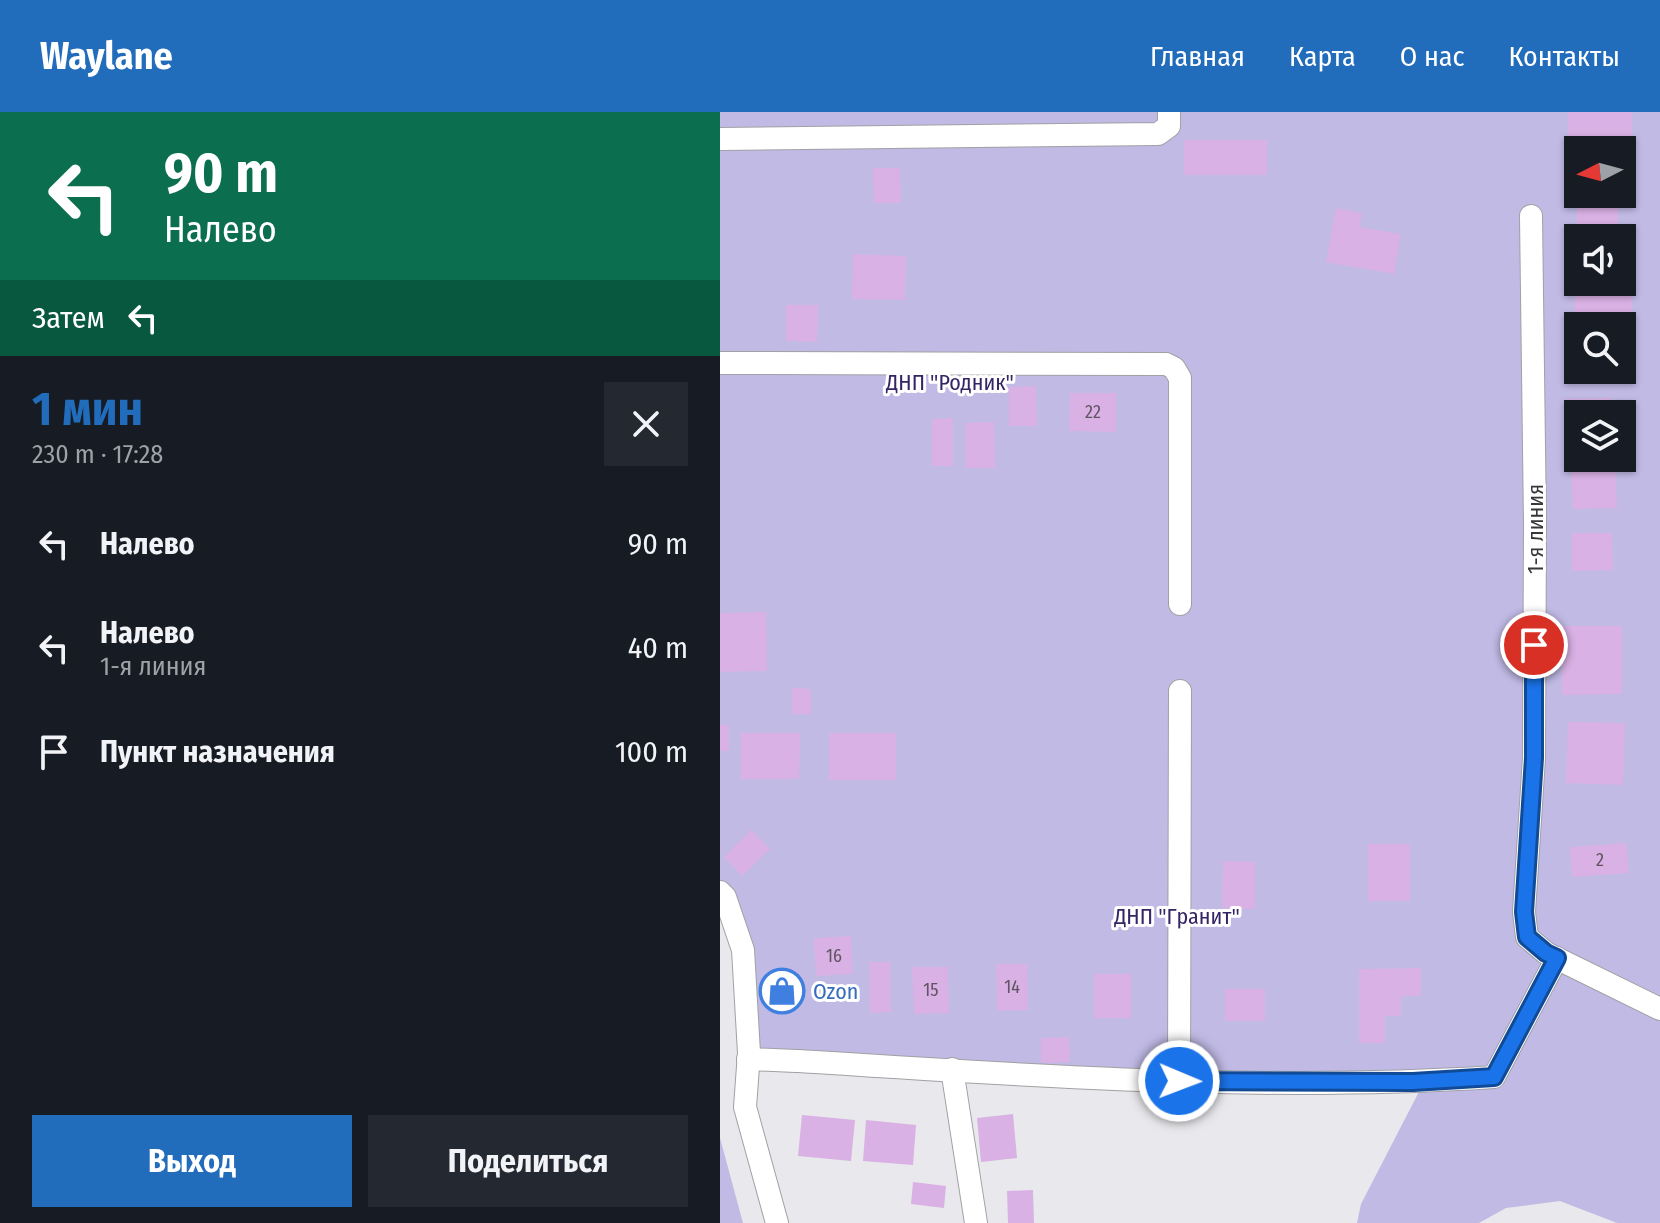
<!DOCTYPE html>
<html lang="ru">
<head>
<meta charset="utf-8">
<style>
  :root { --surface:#171b24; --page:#242831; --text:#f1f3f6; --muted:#9ea1a6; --accent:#216cbb }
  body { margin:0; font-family:"Fira Sans Condensed",sans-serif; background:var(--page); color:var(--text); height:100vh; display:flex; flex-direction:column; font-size:30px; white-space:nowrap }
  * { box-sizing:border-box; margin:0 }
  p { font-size:26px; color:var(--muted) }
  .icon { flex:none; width:44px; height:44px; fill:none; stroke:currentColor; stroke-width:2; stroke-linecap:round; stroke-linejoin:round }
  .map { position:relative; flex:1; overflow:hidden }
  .drawer { display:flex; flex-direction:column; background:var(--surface); width:720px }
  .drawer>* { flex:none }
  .guide { background:#0b6e4f; color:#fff; overflow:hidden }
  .needle { width:52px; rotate:264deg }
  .controls { position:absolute; left:844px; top:24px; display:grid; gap:16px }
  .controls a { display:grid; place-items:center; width:72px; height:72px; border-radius:0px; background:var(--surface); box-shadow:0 2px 6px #0004; font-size:40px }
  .pin { position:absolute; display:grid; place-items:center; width:68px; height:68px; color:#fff; margin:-34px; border:4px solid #fff; border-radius:50%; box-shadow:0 2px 8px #0007 }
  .me { position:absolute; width:88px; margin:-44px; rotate:91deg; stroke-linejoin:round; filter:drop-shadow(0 0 6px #0008) }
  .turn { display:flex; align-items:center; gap:28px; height:168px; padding:0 32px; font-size:36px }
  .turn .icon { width:104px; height:104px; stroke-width:2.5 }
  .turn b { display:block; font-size:56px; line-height:68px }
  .then { display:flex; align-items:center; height:76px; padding:0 32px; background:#0003; gap:16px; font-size:30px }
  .round { display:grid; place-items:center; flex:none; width:84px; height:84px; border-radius:0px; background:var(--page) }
  .summary { display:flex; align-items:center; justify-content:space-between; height:136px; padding:0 32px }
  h1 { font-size:48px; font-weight:700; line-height:60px; color:var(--accent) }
  .primary-button { display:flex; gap:16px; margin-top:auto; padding:16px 32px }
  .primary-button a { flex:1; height:92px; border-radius:0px; background:var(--accent); color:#fff; font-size:32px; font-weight:700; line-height:92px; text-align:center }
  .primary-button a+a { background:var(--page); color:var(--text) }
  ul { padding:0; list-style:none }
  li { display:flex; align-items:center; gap:24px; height:104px; padding:0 32px }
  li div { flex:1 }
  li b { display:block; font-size:30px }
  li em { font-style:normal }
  header { display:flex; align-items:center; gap:48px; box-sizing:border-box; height:112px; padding:0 40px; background:var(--accent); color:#fff }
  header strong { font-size:38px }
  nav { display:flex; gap:44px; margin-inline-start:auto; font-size:28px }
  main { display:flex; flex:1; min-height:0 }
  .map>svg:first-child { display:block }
  .green { fill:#c0bae5; fill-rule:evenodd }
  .building { fill:#d9b1e4 }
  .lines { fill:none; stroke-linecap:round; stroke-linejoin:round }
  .minor-casing { stroke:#a1a1a4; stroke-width:24 }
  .minor { stroke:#fff; stroke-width:22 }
  .route-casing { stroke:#114b97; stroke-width:20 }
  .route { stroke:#1a73e8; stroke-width:14 }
  .labels { text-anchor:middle; stroke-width:6; stroke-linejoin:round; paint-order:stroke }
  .number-label { font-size:18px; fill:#605563 }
  .park-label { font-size:22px; fill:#352466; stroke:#fff }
  .street-label { font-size:22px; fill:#373638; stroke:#fff }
  .shop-label { font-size:22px; fill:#366cbe; stroke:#fff; text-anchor:start }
</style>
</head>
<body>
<header>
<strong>Waylane</strong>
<nav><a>Главная</a><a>Карта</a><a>О нас</a><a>Контакты</a></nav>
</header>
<main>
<section class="drawer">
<div class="guide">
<div class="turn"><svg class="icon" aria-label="left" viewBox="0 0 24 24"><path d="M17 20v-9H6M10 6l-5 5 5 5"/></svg><div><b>90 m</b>Налево</div></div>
<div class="then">Затем<svg class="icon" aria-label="left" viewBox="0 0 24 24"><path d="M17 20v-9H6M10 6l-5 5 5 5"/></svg></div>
</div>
<div class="summary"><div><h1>1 мин</h1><p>230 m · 17:28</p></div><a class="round"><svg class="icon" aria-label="close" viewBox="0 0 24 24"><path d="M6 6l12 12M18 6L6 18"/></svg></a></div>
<ul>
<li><svg class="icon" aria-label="left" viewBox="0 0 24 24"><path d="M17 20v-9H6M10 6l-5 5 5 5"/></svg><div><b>Налево</b></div><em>90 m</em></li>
<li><svg class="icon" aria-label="left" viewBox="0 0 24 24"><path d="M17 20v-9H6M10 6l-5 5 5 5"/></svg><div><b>Налево</b><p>1-я линия</p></div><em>40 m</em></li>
<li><svg class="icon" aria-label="arrive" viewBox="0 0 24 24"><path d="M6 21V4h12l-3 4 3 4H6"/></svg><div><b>Пункт назначения</b></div><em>100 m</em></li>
</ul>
<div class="primary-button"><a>Выход</a><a>Поделиться</a></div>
</section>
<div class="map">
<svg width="940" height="1111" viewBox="0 0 940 1111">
  <rect width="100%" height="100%" fill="#e9e8ec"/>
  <g class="green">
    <path d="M0 0H940V1111H897L840 1089 786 1096 759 1111H637L641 1092 704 970 27 947 23 838 0 780ZM858 38H902V82H858ZM858 126H902V170H858ZM858 214H902V258H858ZM858 302H902V346H858Z"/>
    <path d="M0 1026 23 1111H0Z"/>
  </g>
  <g class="building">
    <path d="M848 0H912V53H902V38H858V53H848Z"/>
    <rect x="464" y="28" width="83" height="35"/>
    <path d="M153 56H180L181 91H154Z"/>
    <path d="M857 92 898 93 897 126H856Z"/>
    <path d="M616 96 642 101 639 115 681 122 674 162 606 150Z"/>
    <path d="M133 142 186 144 185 188 132 187Z"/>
    <path d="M855 161H858V170H902V162H912V231L902 230V214H858V230H854Z"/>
    <path d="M66 193H98L97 230 66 229Z"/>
    <path d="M316 274 317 314H289V275Z"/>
    <path d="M350 281H396V320L349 319Z"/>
    <path d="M890 286 891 302H858V332L847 333 845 287Z"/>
    <path d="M233 306V354H212V307Z"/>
    <path d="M274 310 275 356H246L245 311Z"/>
    <path d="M895 347 897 396 853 397 851 349Z"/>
    <path d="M852 421H892L893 458 852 459Z"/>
    <path d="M46 500 47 559 0 560V501Z"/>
    <path d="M842 514H902V582L842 583Z"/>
    <path d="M72 576 91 577V602H72Z"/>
    <path d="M848 610 905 611 903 673 846 671Z"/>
    <rect x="0" y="613" width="9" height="26"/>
    <path d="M21 621H80L79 667H21Z"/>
    <rect x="109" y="621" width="67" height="47"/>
    <path d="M31 718 50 737 22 764 4 745Z"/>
    <path d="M906 731 909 761 852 765 850 735Z"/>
    <rect x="648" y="732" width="42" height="57"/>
    <path d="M503 749 535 750V797L502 796Z"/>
    <path d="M131 824 133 862 96 864 94 826Z"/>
    <path d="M149 850H170L171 900 150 901Z"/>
    <path d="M276 852H307L308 898 277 899Z"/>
    <path d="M192 855H228L229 901 194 902Z"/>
    <path d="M701 856V884H681V904H665V931H639V857Z"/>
    <path d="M54 859H78L77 898H53Z"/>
    <rect x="374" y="862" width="37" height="44"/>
    <rect x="505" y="877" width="40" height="32"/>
    <path d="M349 925 350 950 321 951V926Z"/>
    <path d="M293 1002 297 1046 261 1050 257 1006Z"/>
    <path d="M82 1003 135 1008 131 1049 78 1044Z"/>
    <path d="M146 1008 196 1013 193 1053 143 1049Z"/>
    <path d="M193 1070 226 1074 224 1096 191 1092Z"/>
    <path d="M313 1078 314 1111H288L287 1079Z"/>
  </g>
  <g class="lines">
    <g class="minor-casing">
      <g id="minor">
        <path d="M0 27 438 22 449 14V0"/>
        <path d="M811 104 815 412 814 646 804 800 807 825 826 841 940 897"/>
        <path d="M0 251 446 252 454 256 460 266V492"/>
        <path d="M0 780 5 785 23 838 29 941 25 995 57 1111"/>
        <path d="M28 947 76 949"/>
        <path d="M79 949C309 964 543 980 774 965L837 846"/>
        <path d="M232 957 256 1111"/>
        <path d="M459 969 460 579"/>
      </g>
    </g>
    <use href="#minor" class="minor"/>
  </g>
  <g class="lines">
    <g class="route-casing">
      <path id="route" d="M459 969 693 970 774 965 837 846 826 841 807 825 804 800 814 646V533"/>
    </g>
    <use href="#route" class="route"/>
  </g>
  <defs>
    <g id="shop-ring" transform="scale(2.3)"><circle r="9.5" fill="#fff" stroke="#3f7fe0" stroke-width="1.5"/><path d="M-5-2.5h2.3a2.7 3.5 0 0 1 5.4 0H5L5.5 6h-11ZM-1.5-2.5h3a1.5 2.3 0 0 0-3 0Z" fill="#3f7fe0"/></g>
  </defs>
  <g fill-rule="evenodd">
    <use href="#shop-ring" x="62" y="879"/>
  </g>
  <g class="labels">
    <g class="number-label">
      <text x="373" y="306">22</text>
      <text x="880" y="754">2</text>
      <text x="114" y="850">16</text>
      <text x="292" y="881">14</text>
      <text x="211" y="884">15</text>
    </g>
    <g class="park-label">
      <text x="230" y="278">ДНП "Родник"</text>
      <text x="457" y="812">ДНП "Гранит"</text>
    </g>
    <g class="street-label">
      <text transform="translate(815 417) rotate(-90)" y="8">1-я линия</text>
    </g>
    <g class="shop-label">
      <text x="93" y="887">Ozon</text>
    </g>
  </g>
</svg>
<div class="controls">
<a><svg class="needle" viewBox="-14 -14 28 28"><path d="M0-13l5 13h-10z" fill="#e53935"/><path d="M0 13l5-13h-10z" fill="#9ea1a6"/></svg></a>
<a><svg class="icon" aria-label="sound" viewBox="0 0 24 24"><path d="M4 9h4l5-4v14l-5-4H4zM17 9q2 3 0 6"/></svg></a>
<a><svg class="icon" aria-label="search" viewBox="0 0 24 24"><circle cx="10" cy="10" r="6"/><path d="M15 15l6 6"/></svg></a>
<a><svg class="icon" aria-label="layers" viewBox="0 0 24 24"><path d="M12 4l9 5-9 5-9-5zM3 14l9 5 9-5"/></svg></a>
</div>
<div class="pin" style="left:814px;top:533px;background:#d93025"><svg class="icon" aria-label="arrive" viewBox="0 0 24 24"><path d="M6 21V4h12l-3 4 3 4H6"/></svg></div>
<svg class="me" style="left:459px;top:969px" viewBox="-20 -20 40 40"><circle r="17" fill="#1a73e8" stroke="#fff" stroke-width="3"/><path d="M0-11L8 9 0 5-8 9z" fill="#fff"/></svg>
</div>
</main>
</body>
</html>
